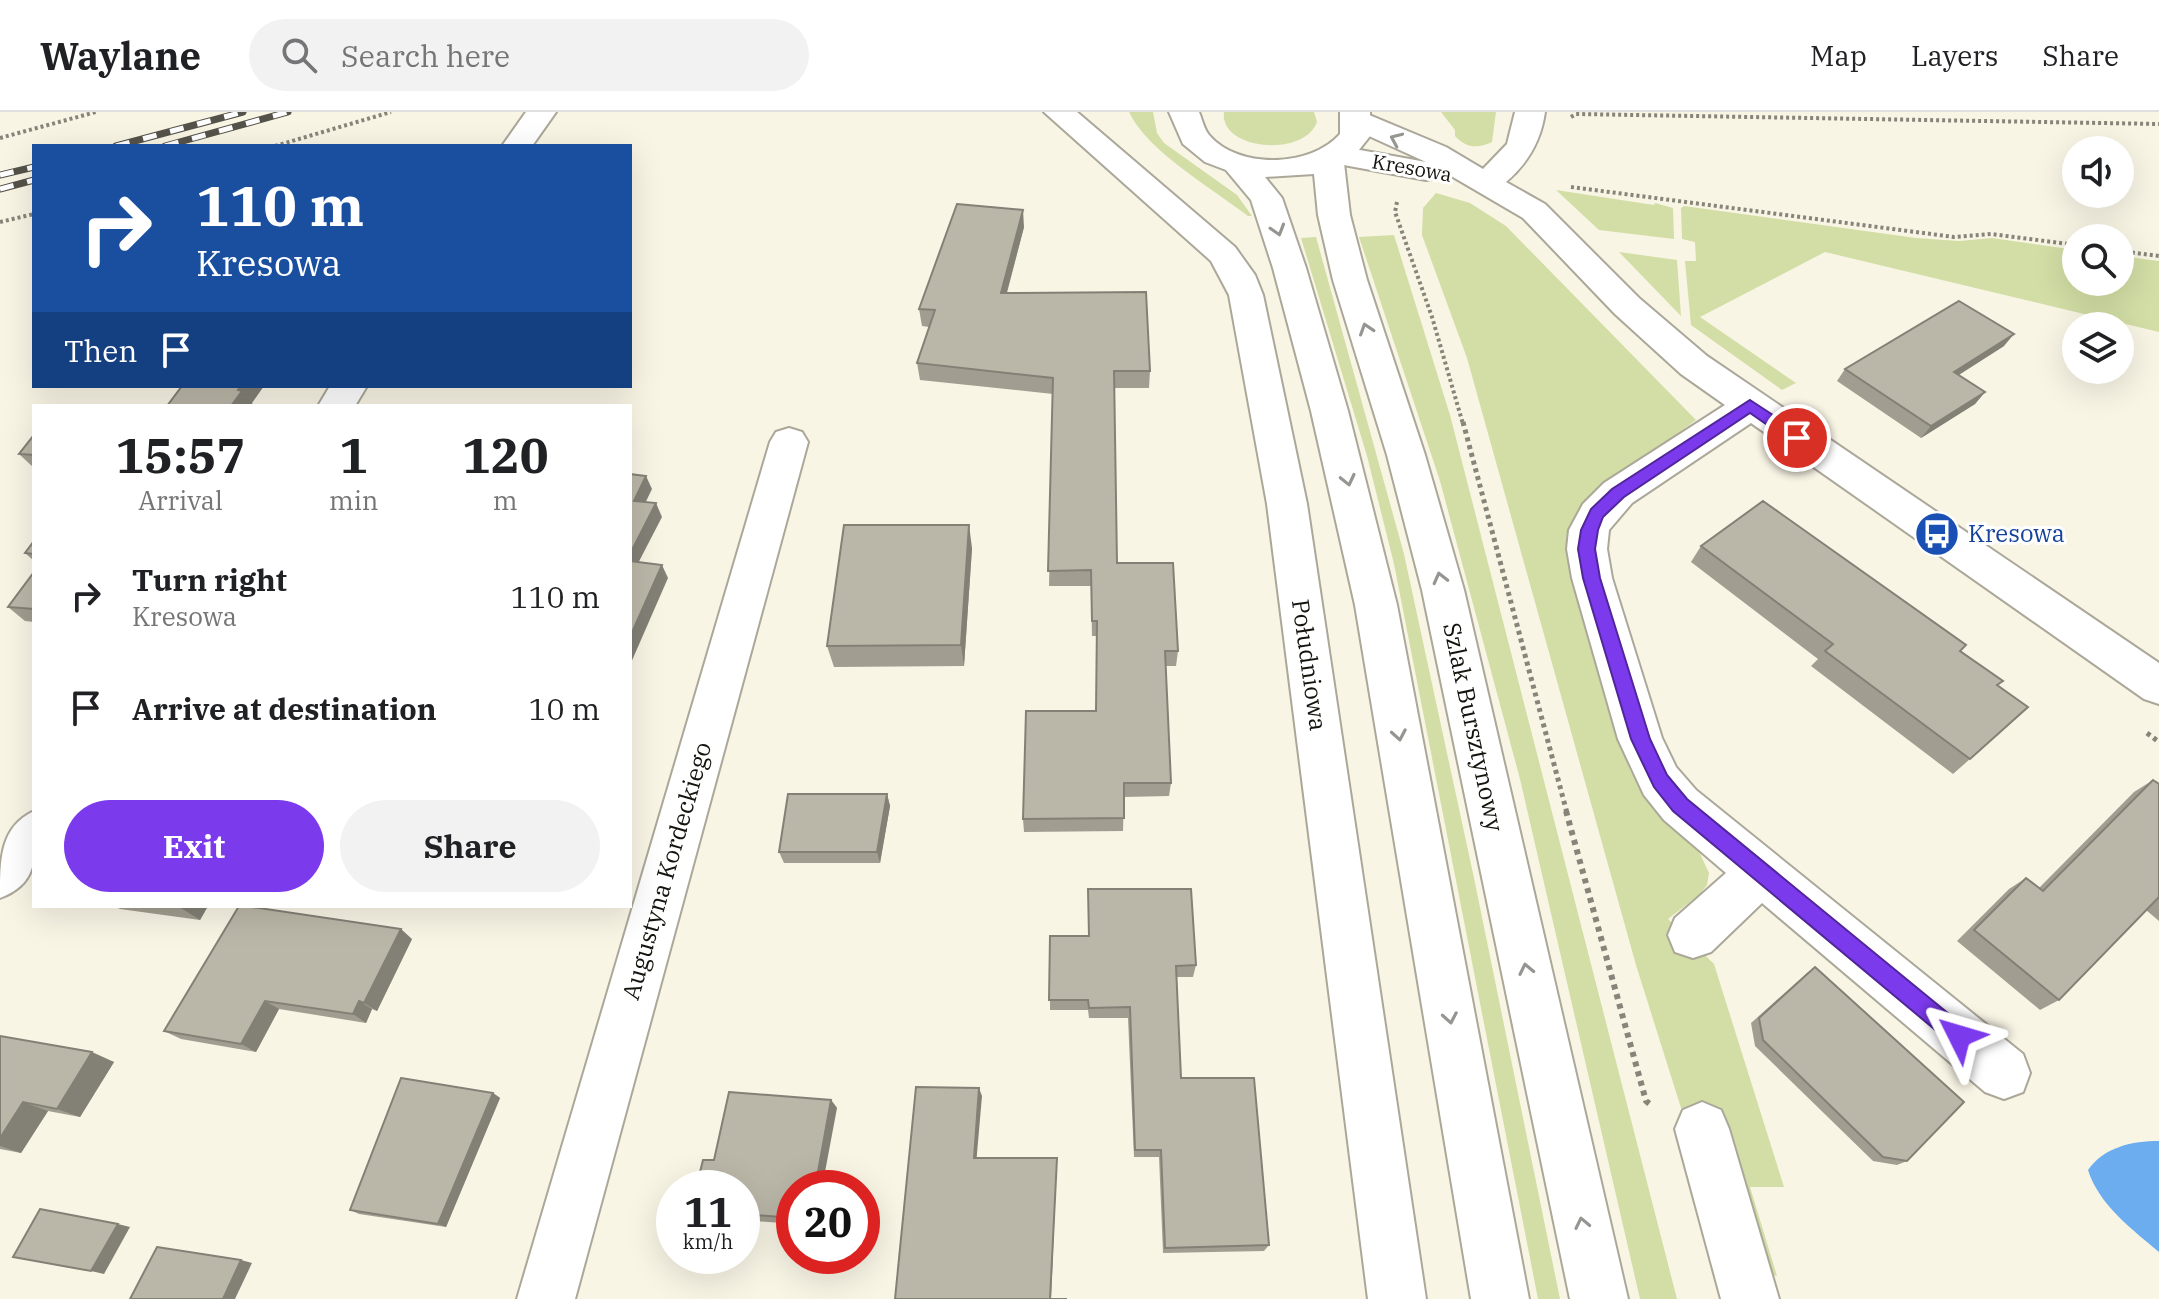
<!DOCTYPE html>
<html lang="en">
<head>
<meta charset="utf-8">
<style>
  :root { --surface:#fff; --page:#f2f2f2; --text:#202124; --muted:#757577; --line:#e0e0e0; --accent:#7c3aed }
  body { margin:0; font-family:"IBM Plex Serif",serif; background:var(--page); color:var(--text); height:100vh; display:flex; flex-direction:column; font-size:30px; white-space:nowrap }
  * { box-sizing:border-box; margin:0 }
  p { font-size:26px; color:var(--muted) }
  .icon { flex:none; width:44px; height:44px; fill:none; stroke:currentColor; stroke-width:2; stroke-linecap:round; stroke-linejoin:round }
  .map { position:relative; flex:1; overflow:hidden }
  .panel { position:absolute; left:32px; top:292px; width:600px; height:504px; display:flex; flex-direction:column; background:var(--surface); border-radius:0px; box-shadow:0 8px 32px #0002 }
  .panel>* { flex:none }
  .guide { position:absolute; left:32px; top:32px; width:600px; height:244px; border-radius:0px; box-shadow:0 8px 32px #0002; background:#1a4fa0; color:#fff; overflow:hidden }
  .controls { position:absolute; left:2062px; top:24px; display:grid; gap:16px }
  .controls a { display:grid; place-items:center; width:72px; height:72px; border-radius:50%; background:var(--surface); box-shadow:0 8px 32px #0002; font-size:40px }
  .speed { position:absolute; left:656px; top:1058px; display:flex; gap:16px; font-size:40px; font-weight:700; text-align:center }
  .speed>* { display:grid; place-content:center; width:104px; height:104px; border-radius:50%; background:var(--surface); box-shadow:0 8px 32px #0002; line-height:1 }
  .speed small { font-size:20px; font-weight:400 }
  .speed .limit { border:12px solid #d22; background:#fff; color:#111 }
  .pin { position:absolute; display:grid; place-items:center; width:68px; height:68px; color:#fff; margin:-34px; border:4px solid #fff; border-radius:50%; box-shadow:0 2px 8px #0007 }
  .me { position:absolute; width:88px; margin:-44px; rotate:310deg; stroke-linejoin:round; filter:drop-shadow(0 0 6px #0008) }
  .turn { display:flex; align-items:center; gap:28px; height:168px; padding:0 32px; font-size:36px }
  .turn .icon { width:104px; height:104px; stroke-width:2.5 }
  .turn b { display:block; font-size:56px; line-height:68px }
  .then { display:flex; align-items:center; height:76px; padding:0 32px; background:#0003; gap:16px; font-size:30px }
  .eta { display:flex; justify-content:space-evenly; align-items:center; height:136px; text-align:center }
  .eta b { font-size:48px; font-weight:700; line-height:56px }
  .primary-button { display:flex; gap:16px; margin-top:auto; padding:16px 32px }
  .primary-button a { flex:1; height:92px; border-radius:48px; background:var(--accent); color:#fff; font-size:32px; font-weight:700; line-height:92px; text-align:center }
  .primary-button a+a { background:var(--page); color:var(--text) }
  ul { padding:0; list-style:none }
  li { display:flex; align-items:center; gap:24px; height:112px; padding:0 32px }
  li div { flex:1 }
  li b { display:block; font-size:30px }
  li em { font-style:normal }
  header { display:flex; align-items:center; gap:48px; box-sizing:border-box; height:112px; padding:0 40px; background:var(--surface); border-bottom:2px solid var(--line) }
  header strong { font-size:38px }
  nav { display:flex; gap:44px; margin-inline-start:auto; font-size:28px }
  .search { width:560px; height:72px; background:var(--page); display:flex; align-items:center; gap:20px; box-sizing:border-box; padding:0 28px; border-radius:44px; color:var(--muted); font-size:30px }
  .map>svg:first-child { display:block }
  .green { fill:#d2dea5 }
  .water { fill:#6badef }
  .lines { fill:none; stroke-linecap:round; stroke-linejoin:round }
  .minor-casing { stroke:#aba799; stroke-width:4 }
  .major-casing { stroke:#aba799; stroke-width:4 }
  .path-far2 { stroke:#878479; stroke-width:4; stroke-dasharray:3 3; stroke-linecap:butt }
  .path-far1 { stroke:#878479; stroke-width:5; stroke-dasharray:4 4; stroke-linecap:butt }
  .path { stroke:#878479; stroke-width:6; stroke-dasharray:5 5; stroke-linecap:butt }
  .minor { fill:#fff; fill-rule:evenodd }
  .major { fill:#fff; fill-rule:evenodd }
  .rail-casing { stroke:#545249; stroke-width:7 }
  .rail { stroke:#fff; stroke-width:5; stroke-dasharray:14; stroke-linecap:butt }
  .wall { fill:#a19d90 }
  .shaded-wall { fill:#838076 }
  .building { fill:#bbb7a8; stroke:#838076; stroke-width:2 }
  .oneway { stroke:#959592 }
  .route { fill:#7c3aed; stroke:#51269a; stroke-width:2 }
  .labels { text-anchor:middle; stroke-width:6; stroke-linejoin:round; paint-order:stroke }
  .far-street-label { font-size:20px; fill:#14130d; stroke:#fff }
  .transit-label { font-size:24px; fill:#164399; stroke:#fff; text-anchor:start }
  .street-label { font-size:24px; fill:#14130d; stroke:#fff }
</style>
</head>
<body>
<header>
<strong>Waylane</strong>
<div class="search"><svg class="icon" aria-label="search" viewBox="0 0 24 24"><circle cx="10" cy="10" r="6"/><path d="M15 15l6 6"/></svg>Search here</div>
<nav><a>Map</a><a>Layers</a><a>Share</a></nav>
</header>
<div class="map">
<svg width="2159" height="1187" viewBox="0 0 2159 1187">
  <rect width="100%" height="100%" fill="#f9f5e5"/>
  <g class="green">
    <path d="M1129 0H1153L1157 21 1164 31 1237 83 1252 104H1248C1213 77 1147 39 1129 0Z"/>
    <path d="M1224 0H1314L1317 10C1304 46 1219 38 1224 0Z"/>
    <path d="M1441 0H1496L1492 30C1477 37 1466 36 1455 24V18Z"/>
    <path d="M1556 78 1654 93 1655 91 1673 96 1674 127 1599 118Z"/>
    <path d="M1436 81 1470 91 1506 114 1696 308 1587 388 1572 410 1569 424 1585 517 1615 622 1631 660 1653 692 1695 731 1709 761 1707 773 1699 783 1668 807 1714 852 1784 1075H1750L1777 1164 1771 1163 1709 998 1681 996 1636 853 1467 246 1422 123 1423 96Z"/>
    <path d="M1684 94 1916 126 1959 129 1992 126 2076 138V170H2120V144L2159 149V220L1825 140 1700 205 1796 271 1782 278 1691 213 1685 149H1696L1695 130 1682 127 1681 96Z"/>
    <path d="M1394 123 1450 303 1677 1187H1640L1520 667 1440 369 1359 125Z"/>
    <path d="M1316 125 1404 442 1474 766 1560 1187H1538L1394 452 1367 344 1301 126Z"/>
    <path d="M1619 140 1677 148 1681 204Z"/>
  </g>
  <path class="water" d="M2159 1029V1140C2132 1117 2099 1093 2088 1058 2104 1035 2132 1029 2159 1029Z"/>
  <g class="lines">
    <g class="minor-casing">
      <g id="minor">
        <path d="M526 0H556L532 34H502Z"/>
        <path d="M1044 0H1077L1235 135 1255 163 1263 183 1307 392 1426 1187H1368L1267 392 1229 183 1211 149Z"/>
        <path d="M1362 0 1446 35 1483 57 1507 32 1515 0H1545C1541 29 1528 51 1506 70L1545 92 1639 186 1707 244 2159 551V592L2144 587 1751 311 1632 391 1609 418 1607 437 1612 466 1662 626 1676 655 1696 678 2023 942 2030 961 2023 980 2004 987 1985 980 1762 791 1711 840 1693 846 1675 840 1668 823 1675 806 1726 761 1664 708 1644 683 1618 627 1572 466 1567 437 1569 418 1583 392 1604 371 1725 293 1681 262 1615 202 1523 106 1441 58 1437 66 1426 68 1327 50 1323 43 1327 36 1338 34 1426 50 1347 14 1343 8 1347 2Z"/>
        <path d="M330 274H367L355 294H318Z"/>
        <path d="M789 316 802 320 808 330 575 1187H517L770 330 776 320Z"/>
        <path d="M34 699C34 738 43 770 0 786 0 747 0 715 34 699Z"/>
        <path d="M1702 990 1721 998 1729 1017 1779 1187H1721L1675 1017 1683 998Z"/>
      </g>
    </g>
    <g class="major-casing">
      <path id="major" d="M1169 0H1199C1202 7 1204 17 1209 23 1239 58 1311 55 1340 22V0H1370V24L1351 48 1344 51 1350 103 1367 168 1425 343 1464 478 1628 1187H1570L1422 478 1387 343 1333 168 1318 103 1314 62 1265 65 1282 86 1306 156 1348 299 1397 493 1529 1187H1471L1355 493 1311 299 1273 156 1251 88 1226 58 1205 50 1183 32Z"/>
    </g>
    <g class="path-far2">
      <path d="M1571 5 1576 2 2159 12"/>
      <path d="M0 26 96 0"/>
      <path d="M275 34 391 0"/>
      <path d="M1571 75 1954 125 1991 122 2076 133"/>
      <path d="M1397 90 1395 100 1432 205 1463 312"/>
      <path d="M0 110 34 102"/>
      <path d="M2120 139 2159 144"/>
    </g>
    <g class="path-far1">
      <path d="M1463 310 1567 701"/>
      <path d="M2147 621 2159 630"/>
    </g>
    <path class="path" d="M1566 699 1646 989 1652 994"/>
    <use href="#minor" class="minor"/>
    <use href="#major" class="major"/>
    <g class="rail-casing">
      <g id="rail">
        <path d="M116 34 243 0"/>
        <path d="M165 34 288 0"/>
        <path d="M0 63 34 55"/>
        <path d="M0 77 34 68"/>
      </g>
    </g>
    <use href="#rail" class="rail"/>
  </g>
  <g class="wall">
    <path d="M1024 115 1007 181 1150 259 1149 276H1114L1117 451 1178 539 1176 554H1166L1171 671 1169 684 1124 685 1123 719 1024 720 1023 707 1096 599V524H1092L1091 474H1049L1053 282 920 268 917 251 929 215 922 214 919 197Z"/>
    <path d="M2004 234 1959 263 1985 280 1975 292 1921 326 1837 269 1845 257Z"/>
    <path d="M34 323V356L19 342Z"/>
    <path d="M34 429V449L25 441Z"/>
    <path d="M1701 434 1960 539 1998 574 1970 647 1953 662 1811 554 1818 547 1691 450Z"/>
    <path d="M972 436 964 554 834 555 827 534Z"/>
    <path d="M34 460V510L25 509 8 495Z"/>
    <path d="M2153 668 2159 672V809L2146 798 2059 888 2040 898 1957 829 2009 777 2026 766 2039 776 2134 680Z"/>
    <path d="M887 682 890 694 880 751H784L779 740Z"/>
    <path d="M114 794H208L200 808 120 797Z"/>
    <path d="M1050 824 1196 853 1193 865H1176L1181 966 1269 1133 1264 1139 1163 1141 1159 1045H1134L1128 906H1089L1088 898H1050Z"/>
    <path d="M412 827 377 899 372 897 366 911 279 897 256 940 181 927 164 919Z"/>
    <path d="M1815 855 1907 1049 1897 1053 1873 1049 1755 934 1751 911 1807 861Z"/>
    <path d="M0 924 114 950 80 1005 48 999 21 1041 0 1037Z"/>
    <path d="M493 981 500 986 446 1115 359 1102 350 1098Z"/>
    <path d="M831 988 837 996 794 1076V1112L742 1108V1076L714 1048Z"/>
  </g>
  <g class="shaded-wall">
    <path d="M1023 98 1024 115 1002 198 1001 181Z"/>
    <path d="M2014 222 2004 234 1944 272 1954 260Z"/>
    <path d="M241 274H264L252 291 254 294H232Z"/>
    <path d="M1985 280 1975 292 1921 326 1931 314Z"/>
    <path d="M646 364 652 377 640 402 634 389Z"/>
    <path d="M656 391 662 405 633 461 630 454V442Z"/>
    <path d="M969 413 972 436 964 554 961 533Z"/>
    <path d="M662 453 668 466 630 553V525Z"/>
    <path d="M887 682 890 694 880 751 877 740Z"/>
    <path d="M182 794H208L200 808 181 796Z"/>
    <path d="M401 817 412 827 377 899 364 891Z"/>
    <path d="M265 889 279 897 256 940 241 932Z"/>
    <path d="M359 889 372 897 366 911 353 902Z"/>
    <path d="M92 940 114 950 80 1005 57 997Z"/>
    <path d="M979 976 982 984 976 1053 974 1046Z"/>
    <path d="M493 981 500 986 446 1115 438 1112Z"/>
    <path d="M831 988 837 996 822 1076H815Z"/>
    <path d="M23 990 48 999 21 1041 0 1034V1026Z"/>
    <path d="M1057 1046 1051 1187H1050Z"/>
    <path d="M118 1112 130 1115 104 1162 91 1159Z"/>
    <path d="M241 1148 252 1151 235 1187H223Z"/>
  </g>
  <g class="building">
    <path d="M957 92 1023 98 1001 181 1146 180 1150 259H1114L1117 451H1173L1178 539H1165L1171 671H1124V706L1023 707 1026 599H1096L1097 509H1092L1091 458 1048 459 1053 266 917 251 935 198 919 197Z"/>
    <path d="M1959 189 2014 222 1954 260 1985 280 1931 314 1845 257Z"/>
    <path d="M182 274H241L238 278 242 279 231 294H167Z"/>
    <path d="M34 323V343L19 342Z"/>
    <path d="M630 362 646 364 634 389 656 391 630 442Z"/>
    <path d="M1763 389 1966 533 1960 539 2003 569 1997 573 2028 595 1970 647 1825 539 1833 532 1701 434Z"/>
    <path d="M844 413H969L961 533 827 534Z"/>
    <path d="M34 429V442L25 441Z"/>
    <path d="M630 449 662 453 630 525Z"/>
    <path d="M34 460V497L8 495Z"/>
    <path d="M2153 668 2159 672V785L2059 888 1974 818 2026 766 2043 779Z"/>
    <path d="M788 682H887L877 740H779Z"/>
    <path d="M1088 777H1191L1196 853 1176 854 1181 966H1254L1269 1133 1165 1136 1161 1038H1135L1130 895 1089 896 1088 888H1049L1050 824H1089Z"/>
    <path d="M239 794H245L401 817 364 891 359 889 353 902 265 889 241 932 164 919Z"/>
    <path d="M1815 855 1964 990 1907 1049 1883 1045 1763 928 1759 906Z"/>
    <path d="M0 924 92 940 57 997 23 990 0 1026Z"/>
    <path d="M401 966 493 981 438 1112 350 1098Z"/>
    <path d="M916 975 979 976 974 1046H1057L1050 1187H1067H895Z"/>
    <path d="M729 980 831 988 815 1076H794V1106L742 1102V1076H696L703 1048H714Z"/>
    <path d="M40 1097 118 1112 91 1159 13 1145Z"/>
    <path d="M157 1135 241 1148 223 1187H130Z"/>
  </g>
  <defs><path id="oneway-chevron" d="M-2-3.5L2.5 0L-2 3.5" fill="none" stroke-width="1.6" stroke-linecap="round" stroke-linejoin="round" transform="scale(2)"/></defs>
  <g class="oneway">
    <use href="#oneway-chevron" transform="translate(1396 27) rotate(-156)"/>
    <use href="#oneway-chevron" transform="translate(1278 118) rotate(73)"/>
    <use href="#oneway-chevron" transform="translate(1366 217) rotate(-108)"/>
    <use href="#oneway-chevron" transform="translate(1348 368) rotate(77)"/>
    <use href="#oneway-chevron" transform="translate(1440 466) rotate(-104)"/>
    <use href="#oneway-chevron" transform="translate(1399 623) rotate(80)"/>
    <use href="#oneway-chevron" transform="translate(1526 857) rotate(-102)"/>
    <use href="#oneway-chevron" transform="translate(1450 906) rotate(80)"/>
    <use href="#oneway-chevron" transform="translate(1582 1111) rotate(-102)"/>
  </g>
  <path class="route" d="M1750 288 1802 322V330H1792L1750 301 1624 385 1603 405 1598 418 1595 437 1600 466 1650 627 1667 663 1687 687 1966 916 1970 924 1966 931 1959 934 1951 931 1673 699 1654 675 1631 627 1583 466 1578 437 1581 418 1591 397 1612 377Z"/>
  <defs>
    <g id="bus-disc" transform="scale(2.3)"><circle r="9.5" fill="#1a4fb4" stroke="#fff"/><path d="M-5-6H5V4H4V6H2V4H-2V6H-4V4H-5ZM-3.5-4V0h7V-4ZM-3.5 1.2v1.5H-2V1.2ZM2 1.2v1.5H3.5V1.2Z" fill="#fff"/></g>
  </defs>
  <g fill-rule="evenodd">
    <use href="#bus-disc" x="1937" y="422"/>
  </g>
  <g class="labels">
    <g class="far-street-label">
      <text transform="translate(1412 56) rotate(10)" y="7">Kresowa</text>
    </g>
    <g class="transit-label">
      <text x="1968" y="430">Kresowa</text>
    </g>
    <g class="street-label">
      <text transform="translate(1309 553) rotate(82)" y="8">Południowa</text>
      <text transform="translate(1473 615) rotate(78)" y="8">Szlak Bursztynowy</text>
      <text transform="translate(667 759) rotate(-74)" y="8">Augustyna Kordeckiego</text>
    </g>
  </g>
</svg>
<div class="controls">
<a><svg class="icon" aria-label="sound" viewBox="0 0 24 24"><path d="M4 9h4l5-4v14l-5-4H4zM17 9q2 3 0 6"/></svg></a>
<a><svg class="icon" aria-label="search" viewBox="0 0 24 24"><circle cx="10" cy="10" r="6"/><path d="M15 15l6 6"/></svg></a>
<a><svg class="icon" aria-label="layers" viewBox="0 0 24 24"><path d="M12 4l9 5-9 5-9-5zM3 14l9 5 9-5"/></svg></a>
</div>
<div class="speed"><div>11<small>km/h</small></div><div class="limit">20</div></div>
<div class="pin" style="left:1797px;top:326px;background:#d93025"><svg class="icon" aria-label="arrive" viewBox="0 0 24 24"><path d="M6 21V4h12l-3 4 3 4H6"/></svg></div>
<svg class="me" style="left:1959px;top:924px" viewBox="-20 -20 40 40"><path d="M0-17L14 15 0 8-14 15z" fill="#7c3aed" stroke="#fff" stroke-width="4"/></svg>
<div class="guide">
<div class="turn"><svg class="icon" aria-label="right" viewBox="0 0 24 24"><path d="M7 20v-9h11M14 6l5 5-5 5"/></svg><div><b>110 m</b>Kresowa</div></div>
<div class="then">Then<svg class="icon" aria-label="arrive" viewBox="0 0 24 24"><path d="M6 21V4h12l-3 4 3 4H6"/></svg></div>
</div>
<section class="panel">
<div class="eta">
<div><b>15:57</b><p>Arrival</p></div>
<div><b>1</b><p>min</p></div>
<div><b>120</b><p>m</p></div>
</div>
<ul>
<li><svg class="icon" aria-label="right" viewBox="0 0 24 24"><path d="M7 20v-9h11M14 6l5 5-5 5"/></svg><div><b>Turn right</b><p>Kresowa</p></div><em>110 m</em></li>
<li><svg class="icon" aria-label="arrive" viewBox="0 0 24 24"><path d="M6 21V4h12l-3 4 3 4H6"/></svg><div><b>Arrive at destination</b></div><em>10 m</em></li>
</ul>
<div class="primary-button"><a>Exit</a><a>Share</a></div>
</section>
</div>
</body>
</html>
